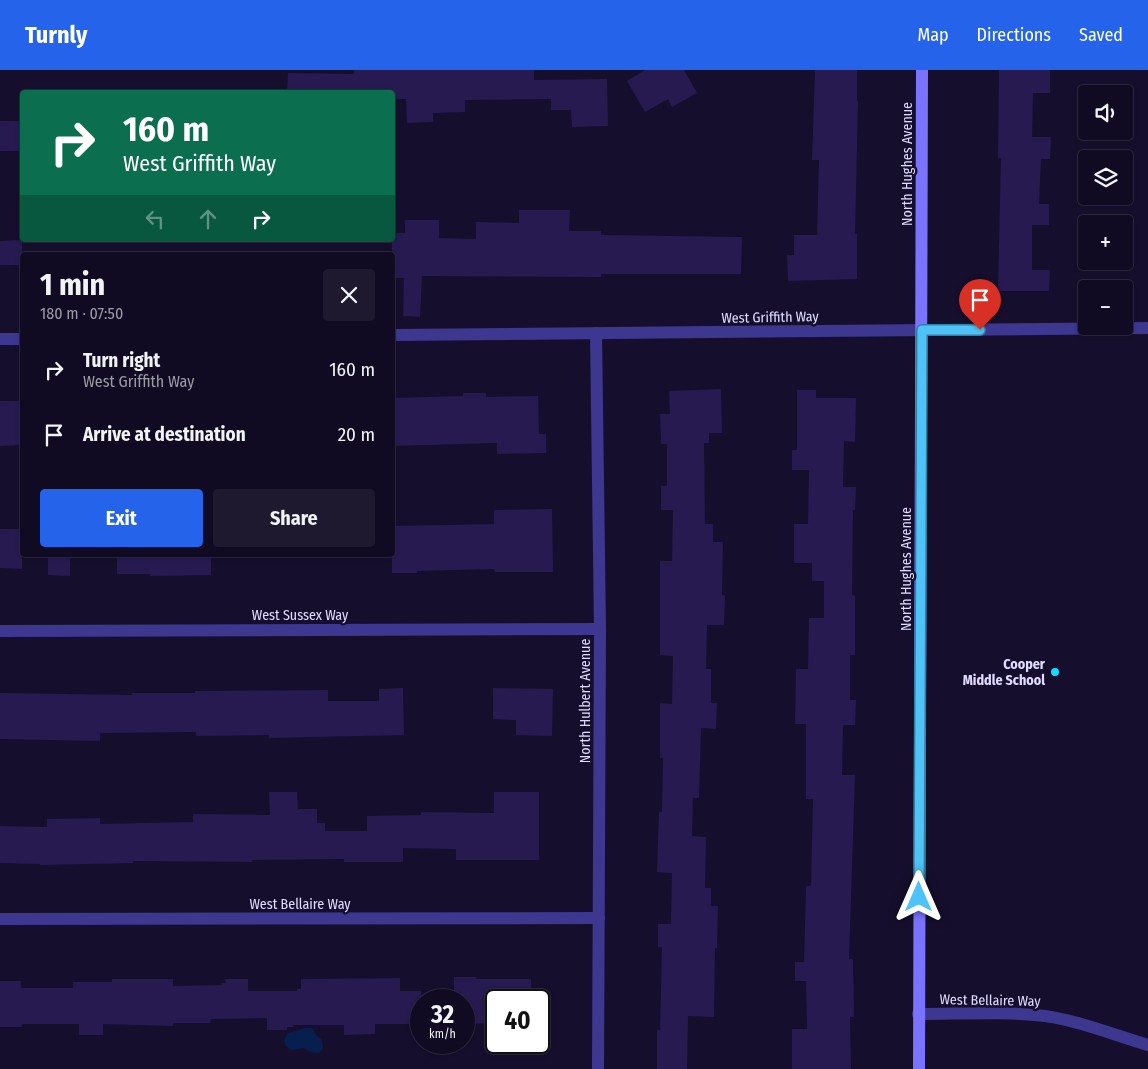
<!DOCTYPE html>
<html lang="en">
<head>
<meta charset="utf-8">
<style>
  :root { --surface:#100b22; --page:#1e192f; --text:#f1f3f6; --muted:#9c9ba5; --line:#302b40; --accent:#2563eb }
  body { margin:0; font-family:"Fira Sans Condensed",sans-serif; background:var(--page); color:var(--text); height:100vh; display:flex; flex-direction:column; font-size:19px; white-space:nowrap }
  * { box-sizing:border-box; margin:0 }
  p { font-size:16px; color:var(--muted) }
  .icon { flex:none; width:28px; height:28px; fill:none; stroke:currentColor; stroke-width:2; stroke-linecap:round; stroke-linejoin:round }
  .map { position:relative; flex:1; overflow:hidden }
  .drawer { position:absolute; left:20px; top:182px; width:375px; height:305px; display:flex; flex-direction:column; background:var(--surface); border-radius:5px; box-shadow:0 1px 4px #0004,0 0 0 1px var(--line) }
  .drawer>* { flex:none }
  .guide { position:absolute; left:20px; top:20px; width:375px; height:152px; border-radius:5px; box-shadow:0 1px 4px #0004,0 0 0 1px var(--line); background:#0b6e4f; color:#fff; overflow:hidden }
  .controls { position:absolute; left:1078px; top:15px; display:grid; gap:10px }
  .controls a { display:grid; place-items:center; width:55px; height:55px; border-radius:5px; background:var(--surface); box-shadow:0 1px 4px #0004,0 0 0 1px var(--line); font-size:25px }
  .speed { position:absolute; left:410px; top:919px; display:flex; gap:10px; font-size:25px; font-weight:700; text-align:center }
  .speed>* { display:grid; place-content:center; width:65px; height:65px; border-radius:50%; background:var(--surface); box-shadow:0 1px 4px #0004,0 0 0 1px var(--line); line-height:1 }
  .speed small { font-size:12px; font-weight:400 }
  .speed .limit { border:2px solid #111; border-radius:8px; background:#fff; color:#111 }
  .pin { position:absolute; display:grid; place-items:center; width:42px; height:42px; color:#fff; margin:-51px -21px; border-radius:50% 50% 50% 0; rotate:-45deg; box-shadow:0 0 5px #0007 }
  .pin .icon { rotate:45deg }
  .me { position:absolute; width:55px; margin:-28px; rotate:0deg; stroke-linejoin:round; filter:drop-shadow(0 0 4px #0008) }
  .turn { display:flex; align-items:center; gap:18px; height:105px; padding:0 20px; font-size:22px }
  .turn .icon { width:65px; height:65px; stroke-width:2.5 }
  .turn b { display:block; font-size:35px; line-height:42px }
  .lanes { display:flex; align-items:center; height:48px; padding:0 20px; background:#0003; justify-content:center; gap:25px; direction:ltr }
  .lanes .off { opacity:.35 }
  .round { display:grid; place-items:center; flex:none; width:52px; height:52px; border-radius:5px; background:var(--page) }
  .head { display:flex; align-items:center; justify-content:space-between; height:85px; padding:0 20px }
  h1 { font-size:30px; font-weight:700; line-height:38px }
  .primary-button { display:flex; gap:10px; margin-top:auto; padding:10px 20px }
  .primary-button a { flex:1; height:58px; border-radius:5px; background:var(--accent); color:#fff; font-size:20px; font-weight:700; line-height:58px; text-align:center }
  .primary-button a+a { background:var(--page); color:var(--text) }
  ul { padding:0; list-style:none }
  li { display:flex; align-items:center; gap:15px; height:65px; padding:0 20px }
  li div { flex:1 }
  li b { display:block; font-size:19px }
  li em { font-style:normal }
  header { display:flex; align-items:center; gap:30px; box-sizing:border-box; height:70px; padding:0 25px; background:var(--accent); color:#fff }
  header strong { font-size:24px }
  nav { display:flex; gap:28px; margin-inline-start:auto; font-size:18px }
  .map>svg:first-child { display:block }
  .water { fill:#071f4f }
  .building { fill:#261a50 }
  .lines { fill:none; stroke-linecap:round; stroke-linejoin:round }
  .street { stroke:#3d378f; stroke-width:12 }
  .secondary { stroke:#7a73ff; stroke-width:12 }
  .route-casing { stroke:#337fa1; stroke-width:12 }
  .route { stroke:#4fc3f7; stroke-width:9 }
  .poi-dot { fill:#08e0ff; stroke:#150f2d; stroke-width:2 }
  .labels { text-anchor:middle; stroke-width:5; stroke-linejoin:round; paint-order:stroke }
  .street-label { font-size:14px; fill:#e1dcff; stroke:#150f2d }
  .poi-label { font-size:14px; font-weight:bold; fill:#e1dcff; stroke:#150f2d; text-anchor:end }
</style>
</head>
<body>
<header>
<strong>Turnly</strong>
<nav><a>Map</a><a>Directions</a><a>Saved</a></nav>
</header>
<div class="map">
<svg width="1148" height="999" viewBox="0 0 1148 999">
  <rect width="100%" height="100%" fill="#150f2d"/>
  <path class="water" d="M306 958H312L316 965 322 970 323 978 319 983 310 982 304 978 291 980 286 976 284 970 288 963Z"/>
  <g class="building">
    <path d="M354 0H534V10L607 9 608 56 572 57 571 40H551V29L465 30V42L433 43V52L407 53 406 29H392V22H287L288 3 354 4Z"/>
    <path d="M645 0H684L697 23 672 37 668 29 645 42 627 11Z"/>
    <path d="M815 0H857V31H858L855 164H857V209L788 211 787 185H794V165H817L819 90H812Z"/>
    <path d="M999 0H1050V23H1033L1032 67H1051L1050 89H1041L1039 134H1049V155H1032V200H1050L1049 221H998L1001 88H998Z"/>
    <rect x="0" y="51" width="22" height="30"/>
    <path d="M519 140H570L569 161H601V165L742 167 741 204H601V207L422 206 420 247 403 246 404 208H392V163H405V150H439V168L476 169V152L519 153Z"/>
    <path d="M22 170V195H0V171Z"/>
    <path d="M721 319 722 363H709V373H704L705 454H713V472H723L722 525H725L724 555H707L706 599H711V633H717L716 659 701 658 699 728H693L692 766 706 767 705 818H711V836H718L717 878H715L714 947 688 946 687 999H657V960H660L662 877H658V854H671L672 803 657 802 659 742H662L663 688H660V633L672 634 673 586 660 585V491H672L673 440H661V416H667V374H661L660 344H670L669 321Z"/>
    <path d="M797 320H816V328H856L855 372 844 371 843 417H856L855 440H853L852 525 855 526V585H850V630H856L855 655H843L842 705H855L849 889H853L854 947H850L851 999H792V959H807L806 911H795V892H804L806 816H811L813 729H806V654H795L796 599H808L809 548H824V511H812V493H794V454H808L809 400H792V380H797Z"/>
    <path d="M463 323H486V327L538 326 539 364H546V383L497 384V373L392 376V328L463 326Z"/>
    <path d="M0 331H22V375L0 376Z"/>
    <path d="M552 439 553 502H495L494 499 417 501V503H392V456L494 454V440Z"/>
    <path d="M0 459H22V499L0 498Z"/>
    <path d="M48 485H70V506L48 505Z"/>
    <path d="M117 485H211V505L150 506V504H117Z"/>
    <path d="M403 618 404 665 269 668V665L196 666V662L100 663V671L0 669V623L132 625V623H195V621L328 620V631H379V619Z"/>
    <path d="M493 618 553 619 552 666 516 665V650L493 649Z"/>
    <path d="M269 722H297L298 739H317V753H325V761H367V746L421 745V742L494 743V722H539V790H456V779L403 778V792H344V789L252 790V792L133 791V793L40 795V794L0 793V756L47 757V749L100 748V754L193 752V744L270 745Z"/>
    <path d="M454 907H476V909H531V930H496V953L464 954V930H454Z"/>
    <path d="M400 908V921H421V954H375V964L344 965V955H293L294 957H287V960H267V948L211 949 210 953H173V956L103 954V965H79V954H22V957H0V911H21V918H73V912H112V909H173V916L222 915 221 913H226L225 909H248V921H297V919H301V909Z"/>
  </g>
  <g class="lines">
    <g class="street">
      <path d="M596 263 600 559 598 999"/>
      <path d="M392 265 1148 258"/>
      <path d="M0 269H22"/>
      <path d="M0 561 600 559"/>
      <path d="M0 849 599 848"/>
      <path d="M918 944C960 944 1003 941 1045 946 1080 951 1114 965 1148 975"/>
    </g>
    <path class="secondary" d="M919 999 922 0"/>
  </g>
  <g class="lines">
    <g class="route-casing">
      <path id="route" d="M919 827 922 260H980"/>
    </g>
    <use href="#route" class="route"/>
  </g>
  <circle class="poi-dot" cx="1055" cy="602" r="5"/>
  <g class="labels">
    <g class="street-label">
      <text transform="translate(907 94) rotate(-90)" y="5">North Hughes Avenue</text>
      <text transform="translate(770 247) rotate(-1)" y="5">West Griffith Way</text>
      <text transform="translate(906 499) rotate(-90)" y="5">North Hughes Avenue</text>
      <text x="300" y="550">West Sussex Way</text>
      <text transform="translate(585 631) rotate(-90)" y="5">North Hulbert Avenue</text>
      <text x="300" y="839">West Bellaire Way</text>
      <text transform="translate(990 930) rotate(1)" y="5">West Bellaire Way</text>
    </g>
    <g class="poi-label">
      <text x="1045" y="599">Cooper<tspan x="1045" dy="16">Middle School</tspan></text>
    </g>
  </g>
</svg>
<div class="controls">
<a><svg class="icon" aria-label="sound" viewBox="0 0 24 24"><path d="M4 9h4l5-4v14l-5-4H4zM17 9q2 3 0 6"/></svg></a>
<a><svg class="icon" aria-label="layers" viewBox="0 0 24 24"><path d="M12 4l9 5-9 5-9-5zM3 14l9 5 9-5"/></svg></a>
<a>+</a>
<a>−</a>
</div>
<div class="speed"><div>32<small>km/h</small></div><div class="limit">40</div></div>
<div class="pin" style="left:980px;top:260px;background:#d93025"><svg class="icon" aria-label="arrive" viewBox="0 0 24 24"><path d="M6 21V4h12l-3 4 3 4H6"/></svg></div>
<svg class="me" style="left:919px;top:827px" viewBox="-20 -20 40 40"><path d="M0-17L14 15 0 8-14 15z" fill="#4fc3f7" stroke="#fff" stroke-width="4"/></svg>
<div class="guide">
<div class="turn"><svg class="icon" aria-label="right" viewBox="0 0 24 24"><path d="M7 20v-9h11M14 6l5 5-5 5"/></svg><div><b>160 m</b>West Griffith Way</div></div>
<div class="lanes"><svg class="icon off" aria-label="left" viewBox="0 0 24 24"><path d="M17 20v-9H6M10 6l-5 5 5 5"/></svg><svg class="icon off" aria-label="ahead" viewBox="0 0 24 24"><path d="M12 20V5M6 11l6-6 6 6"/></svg><svg class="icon" aria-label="right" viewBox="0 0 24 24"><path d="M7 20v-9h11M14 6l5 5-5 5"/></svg></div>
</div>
<section class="drawer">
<div class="head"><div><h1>1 min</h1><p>180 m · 07:50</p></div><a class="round"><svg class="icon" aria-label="close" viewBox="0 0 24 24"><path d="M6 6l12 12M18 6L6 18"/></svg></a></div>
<ul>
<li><svg class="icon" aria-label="right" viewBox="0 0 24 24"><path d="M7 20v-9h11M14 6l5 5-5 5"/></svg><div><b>Turn right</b><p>West Griffith Way</p></div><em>160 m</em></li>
<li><svg class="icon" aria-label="arrive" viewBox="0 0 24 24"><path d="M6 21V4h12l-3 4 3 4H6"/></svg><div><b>Arrive at destination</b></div><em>20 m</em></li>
</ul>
<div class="primary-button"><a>Exit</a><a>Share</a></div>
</section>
</div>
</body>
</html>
